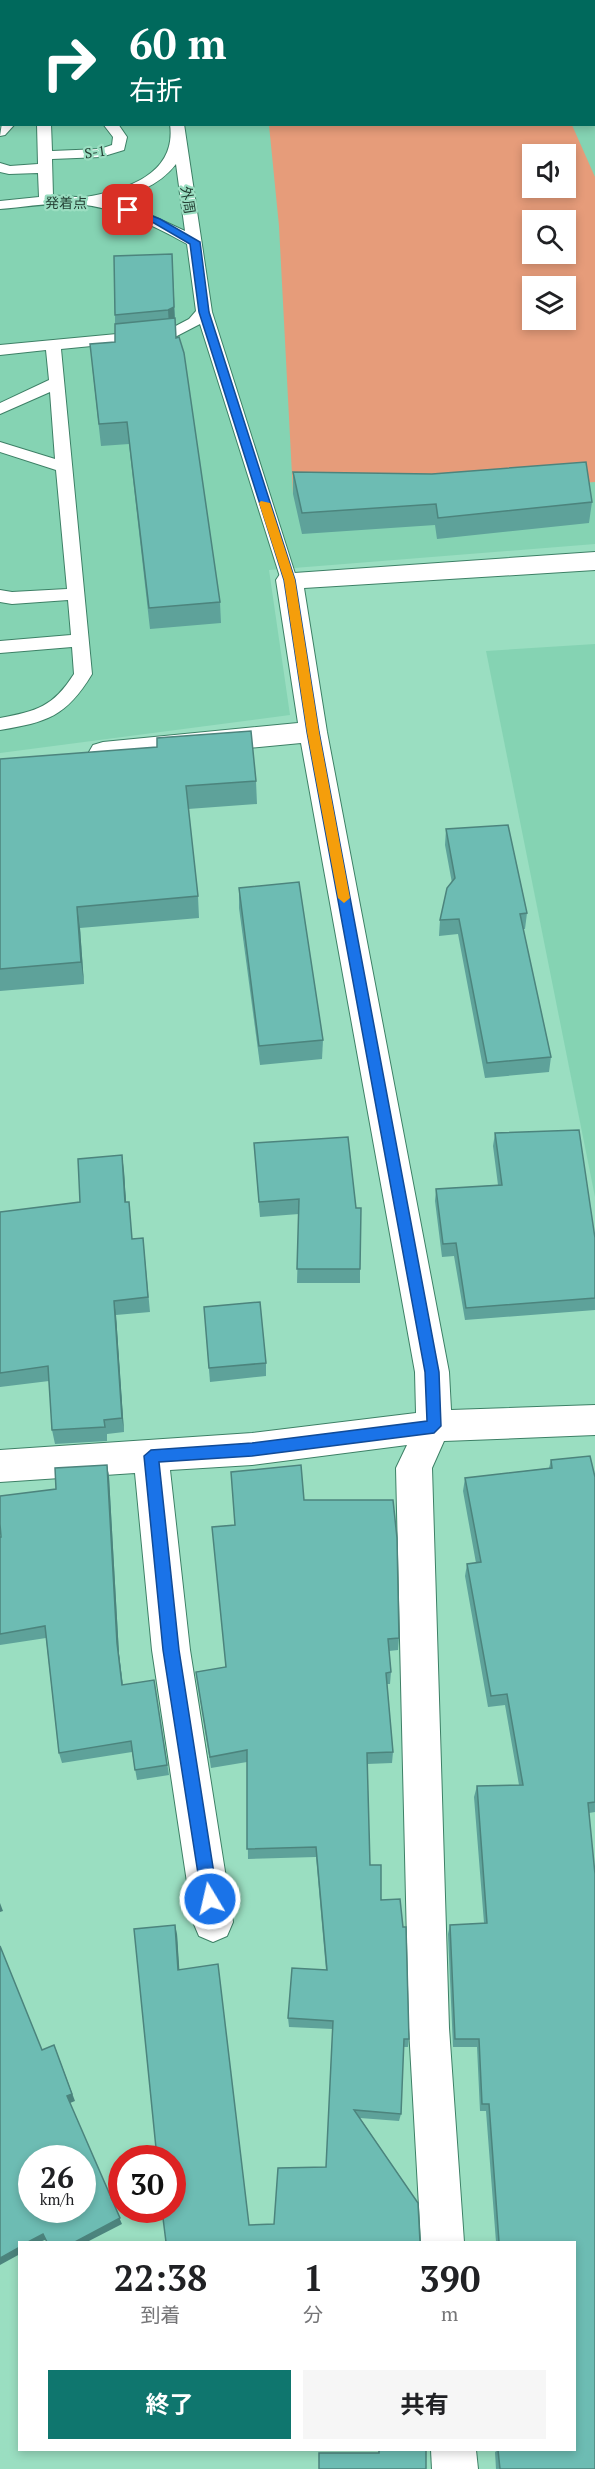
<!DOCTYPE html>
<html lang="ja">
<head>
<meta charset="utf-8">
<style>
  :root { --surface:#fff; --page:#f6f6f6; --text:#202124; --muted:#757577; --accent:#0f766e }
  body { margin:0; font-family:"PT Serif","Noto Sans JP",serif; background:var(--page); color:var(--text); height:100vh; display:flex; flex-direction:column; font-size:22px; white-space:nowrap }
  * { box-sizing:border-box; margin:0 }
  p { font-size:20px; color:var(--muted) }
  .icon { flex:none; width:33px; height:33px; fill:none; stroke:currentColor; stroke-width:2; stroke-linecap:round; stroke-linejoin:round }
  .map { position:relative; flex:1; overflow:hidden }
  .details { position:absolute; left:18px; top:2241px; width:558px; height:210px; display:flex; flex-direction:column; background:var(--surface); border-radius:0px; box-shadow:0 3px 9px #0003 }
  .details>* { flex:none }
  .hud { position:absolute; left:0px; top:0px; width:596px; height:126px; box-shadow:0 3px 9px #0003; background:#00695c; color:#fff; overflow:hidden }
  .buttons { position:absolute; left:522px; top:144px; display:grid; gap:12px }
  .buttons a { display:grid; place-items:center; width:54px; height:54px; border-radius:0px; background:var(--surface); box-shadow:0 3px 9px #0003; font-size:30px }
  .speed { position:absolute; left:18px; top:2145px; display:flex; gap:12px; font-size:30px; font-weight:700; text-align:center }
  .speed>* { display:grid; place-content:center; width:78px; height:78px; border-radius:50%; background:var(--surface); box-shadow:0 3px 9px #0003; line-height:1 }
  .speed small { font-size:15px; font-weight:400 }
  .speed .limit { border:9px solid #d22; background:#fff; color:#111 }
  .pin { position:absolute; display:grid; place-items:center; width:51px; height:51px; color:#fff; margin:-26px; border-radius:12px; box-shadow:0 3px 9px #0006 }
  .me { position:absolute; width:66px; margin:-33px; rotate:351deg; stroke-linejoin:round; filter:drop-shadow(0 0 4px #0008) }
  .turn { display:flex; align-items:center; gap:21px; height:126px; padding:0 30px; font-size:27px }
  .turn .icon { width:78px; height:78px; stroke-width:2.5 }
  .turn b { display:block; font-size:42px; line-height:51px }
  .eta { display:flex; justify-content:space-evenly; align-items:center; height:102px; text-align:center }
  .eta b { font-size:36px; font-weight:700; line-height:42px }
  .cta { display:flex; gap:12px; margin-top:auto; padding:12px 30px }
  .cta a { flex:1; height:69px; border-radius:0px; background:var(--accent); color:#fff; font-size:24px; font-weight:700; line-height:69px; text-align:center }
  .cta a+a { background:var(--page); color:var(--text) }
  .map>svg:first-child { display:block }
  .built { fill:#85d3b3; fill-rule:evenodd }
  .green { fill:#e69c7a; fill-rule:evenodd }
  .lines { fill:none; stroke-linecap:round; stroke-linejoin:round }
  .lane-casing { stroke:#3d8066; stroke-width:2 }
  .street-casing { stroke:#3d8066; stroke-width:2 }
  .lane { fill:#fff; fill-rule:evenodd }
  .street { fill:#fff; fill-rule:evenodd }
  .wall { fill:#5ea29a }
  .shaded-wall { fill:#4c847d }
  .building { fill:#6dbcb3; stroke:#4c847d; stroke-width:1.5; fill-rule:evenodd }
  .route { fill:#1a73e8; stroke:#114b97; stroke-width:1.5 }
  .slow { fill:#f59e0b }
  .labels { text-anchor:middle; stroke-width:4.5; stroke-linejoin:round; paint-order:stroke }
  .far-street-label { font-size:14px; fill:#254135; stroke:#9adec1 }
</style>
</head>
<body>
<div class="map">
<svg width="595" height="2469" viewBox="0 0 595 2469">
  <rect width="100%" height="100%" fill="#9adec1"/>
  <g class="built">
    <path d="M0 0H595V544L269 570 290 715 0 753ZM2 2H594V124H2ZM532 154H566V188H532ZM532 220H566V254H532ZM532 286H566V320H532Z"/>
    <path d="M595 644V1197L486 651Z"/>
  </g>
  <g class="green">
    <path d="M304 0H518L519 1H286Z"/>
    <path d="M269 125H572L595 177V482L412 495 293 494 279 226ZM532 154H566V188H532ZM532 220H566V254H532ZM532 286H566V320H532Z"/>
  </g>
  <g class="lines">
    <g class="lane-casing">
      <g id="lane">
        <path d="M0 0H44L2 2V5Z"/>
        <rect x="158" y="0" width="14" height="2"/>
        <rect x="0" y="62" width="2" height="8"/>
        <rect x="0" y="104" width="2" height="9"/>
        <path d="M2 123 15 124 5 135 0 136Z"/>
        <path d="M37 124H51L52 151 100 149 112 145 113 137 103 124H118L127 137 124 150 101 157 52 159 53 196C63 195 76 198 86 197 125 190 177 175 170 124H184L212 312 297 580 289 586 281 580 200 324 173 338 61 349 92 674C66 717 47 722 0 730V718C37 711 53 707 74 674L72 647 0 653V641L71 635 68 600 12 604 0 602V590L12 592 67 589 56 470 0 452V442L55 459 50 392 0 414V403L49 380 46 350 0 355V345L170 329 189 319 196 311 187 244C153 225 117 208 78 204 52 202 26 207 0 209V201L39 197 38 173 9 174 0 172V163L10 166 38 164ZM176 164 185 231 144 212 105 200C133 195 158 187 176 164Z"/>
      </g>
    </g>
    <g class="street-casing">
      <g id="street">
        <path d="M595 552V570L304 588 327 732 449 1372 451 1410 595 1405V1435L444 1441 432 1468 449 2028 464 2242H421L409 2028 396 1468 407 1445 252 1465 170 1470 190 1650 233 1922 227 1936 213 1942 199 1936 193 1922 152 1650 135 1473 0 1482V1450L252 1433 416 1413 415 1372 301 743 103 762 93 759 89 752 93 745 103 742 298 723 276 580 280 574Z"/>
        <path d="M431 2450H476L478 2469H432Z"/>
      </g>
    </g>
    <use href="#lane" class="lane"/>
    <use href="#street" class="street"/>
  </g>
  <g class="wall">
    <path d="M569 0H595V72L594 70V2H569Z"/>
    <path d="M172 254 176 338 220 602 221 623 150 629 129 444 101 446 92 365 115 342V315Z"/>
    <path d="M293 472 592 502 589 523 437 539 435 525 302 534 293 494Z"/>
    <path d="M0 759 256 781 257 804 188 809 198 896 199 918 80 928 84 984 0 991Z"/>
    <path d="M446 829 527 913 525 929H523L551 1057 549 1072 485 1078 458 934 439 936 440 920 452 883 445 845Z"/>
    <path d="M239 888 323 1040 322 1059 260 1065 239 908Z"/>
    <path d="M495 1133 595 1238V1310L465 1320 454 1256 442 1257 435 1201 436 1189 498 1185 493 1146Z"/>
    <path d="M254 1143 360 1269V1283H297L299 1214 260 1217Z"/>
    <path d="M124 1171 126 1202 132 1239 143 1238 150 1312 116 1315 124 1432 107 1434V1441L55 1444 52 1430 49 1381 0 1387V1212L80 1202Z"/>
    <path d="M204 1307 266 1363V1376L210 1382Z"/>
    <path d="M551 1460 595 1477V1812L589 1813 595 2469H496L495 2452 498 2450H574V2242H496L486 2111H480L477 2047H453L448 1934 450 1925 484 1923 474 1797 477 1786 519 1785 505 1705 488 1707 465 1576 467 1564 476 1563 463 1491 465 1478 549 1468Z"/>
    <path d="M107 1465 109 1477 119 1654 123 1685 154 1680 169 1775 137 1780 132 1752 62 1763 59 1753 46 1638 0 1645V1537H1L56 1489Z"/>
    <path d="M304 1500 399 1638 398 1650 389 1651 391 1672 390 1684H387L393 1752 392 1763 367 1764 370 1865 381 1900 409 2039 408 2047H403L401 2114 399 2121 360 2118 418 2203 166 2242 177 1934 179 1970 249 2225 274 2224 326 2167 333 2029 289 2027 288 2018 326 1970 316 1857 248 1859 247 1762 211 1768 196 1672 225 1667Z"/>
  </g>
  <g class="shaded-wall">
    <path d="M174 307 175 324 169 327 168 310Z"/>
    <path d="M77 907 80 928 84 984 81 962Z"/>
    <path d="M122 1155 124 1171 127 1218 125 1202Z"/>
    <path d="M114 1301 116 1315 124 1432 122 1418Z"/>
    <path d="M107 1465 109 1477 119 1654 124 1696 117 1643Z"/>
    <path d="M0 1903 3 1911 0 1912Z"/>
    <path d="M175 1925 177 1934 180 1979 178 1970Z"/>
    <path d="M54 2045 75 2101 70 2103 122 2224 87 2242H75L67 2096Z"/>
    <path d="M43 2234 47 2239 40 2242H28Z"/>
    <path d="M20 2247V2254L0 2265V2258Z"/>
  </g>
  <g class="building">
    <path d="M579 0H595V43L594 40V2H580Z"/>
    <path d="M172 254 174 307 168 310 115 315 114 256Z"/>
    <path d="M175 318 176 338 179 337 184 353 220 602 149 608 127 422 99 424 90 344 115 342V324Z"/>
    <path d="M586 462 592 502 438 518 436 504 302 513 293 472 432 474Z"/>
    <path d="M251 731 256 781 186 786 198 896 77 907 81 962 0 969V759L157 747V738Z"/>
    <path d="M508 825 527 913 520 914 551 1057 487 1063 459 919 440 920 447 888 455 878 446 829Z"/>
    <path d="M299 882 323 1040 259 1046 239 888Z"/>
    <path d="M579 1130 595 1238V1298L466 1308 456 1243 443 1244 436 1189 502 1185 495 1133Z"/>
    <path d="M348 1137 356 1208H361L360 1269H297L299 1199 259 1202 254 1143Z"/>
    <path d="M122 1155 125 1202H129L132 1239 143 1238 148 1297 114 1301 122 1418 104 1420 105 1427 52 1430 48 1366 0 1373V1212L80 1202 78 1159Z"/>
    <path d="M260 1302 266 1363 209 1368 204 1307Z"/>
    <path d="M590 1456 595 1477V1802L588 1803 595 1874V2469H500L498 2450H574V2242H499L489 2104H482L479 2039H455L450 1925 487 1923 477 1786 523 1785 507 1694 491 1696 467 1564 481 1562 465 1478 552 1468 551 1460Z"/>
    <path d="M107 1465 117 1643 122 1685 154 1680 167 1765 135 1770 131 1741 59 1753 45 1626 0 1634V1537H1L0 1524V1496L56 1489 55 1468Z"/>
    <path d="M301 1465 304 1500H393L397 1538 399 1638 388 1639 391 1672 386 1673 393 1752 367 1753 370 1865H381V1900L400 1899 403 1927H406L409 2039H404L401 2114 354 2110 418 2203 420 2242H166L162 2210H172V2158H157L134 1929 175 1925 178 1970 218 1964 249 2225 274 2224 278 2168 326 2167 333 2021 288 2018 292 1968 327 1970 316 1847 247 1849V1750L210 1757 196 1672 226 1667 212 1527 235 1525 231 1472Z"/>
    <path d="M0 1946 42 2050 54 2045 72 2094 67 2096 120 2218 75 2242H47L43 2234 28 2242H20V2247L0 2258ZM32 2158H82V2210H32Z"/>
    <path d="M379 2450H426V2469H319V2453H379Z"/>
  </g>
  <path class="route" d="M128 207 160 219 200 242 209 312 295 580 319 732 439 1372 441 1426 434 1433 252 1456 159 1462 179 1650 218 1899 216 1905 210 1907 204 1905 202 1899 163 1650 144 1456 151 1450 252 1443 427 1421 425 1372 307 732 284 580 199 312 190 244 154 223 124 212 123 210Z"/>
  <path class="slow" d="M261 501 270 503 295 580 319 732 350 898 344 903 338 898 307 732 284 580 259 503Z"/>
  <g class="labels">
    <g class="far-street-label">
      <text transform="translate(95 152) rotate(-8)" y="5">S-1</text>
      <text transform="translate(188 200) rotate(81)" y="5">外周</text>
      <text transform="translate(66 203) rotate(1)" y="5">発着点</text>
    </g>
  </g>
</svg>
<div class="buttons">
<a><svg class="icon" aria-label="sound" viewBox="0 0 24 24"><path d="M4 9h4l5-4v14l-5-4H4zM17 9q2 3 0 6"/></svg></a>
<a><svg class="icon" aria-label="search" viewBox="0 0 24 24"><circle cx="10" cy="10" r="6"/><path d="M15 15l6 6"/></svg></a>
<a><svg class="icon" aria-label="layers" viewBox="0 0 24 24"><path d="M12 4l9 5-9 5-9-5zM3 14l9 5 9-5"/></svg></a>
</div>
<div class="speed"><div>26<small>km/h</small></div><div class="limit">30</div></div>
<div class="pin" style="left:128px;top:210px;background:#d93025"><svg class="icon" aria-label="arrive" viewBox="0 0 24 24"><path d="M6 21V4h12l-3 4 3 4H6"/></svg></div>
<svg class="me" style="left:210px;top:1899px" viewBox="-20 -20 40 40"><circle r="17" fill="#1a73e8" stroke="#fff" stroke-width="3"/><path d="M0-11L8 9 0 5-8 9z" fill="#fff"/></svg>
<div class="hud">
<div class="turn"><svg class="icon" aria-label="right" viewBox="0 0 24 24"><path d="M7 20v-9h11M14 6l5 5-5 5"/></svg><div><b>60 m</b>右折</div></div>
</div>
<section class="details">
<div class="eta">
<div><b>22:38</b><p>到着</p></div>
<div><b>1</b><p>分</p></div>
<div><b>390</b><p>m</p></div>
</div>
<div class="cta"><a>終了</a><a>共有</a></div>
</section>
</div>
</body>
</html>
